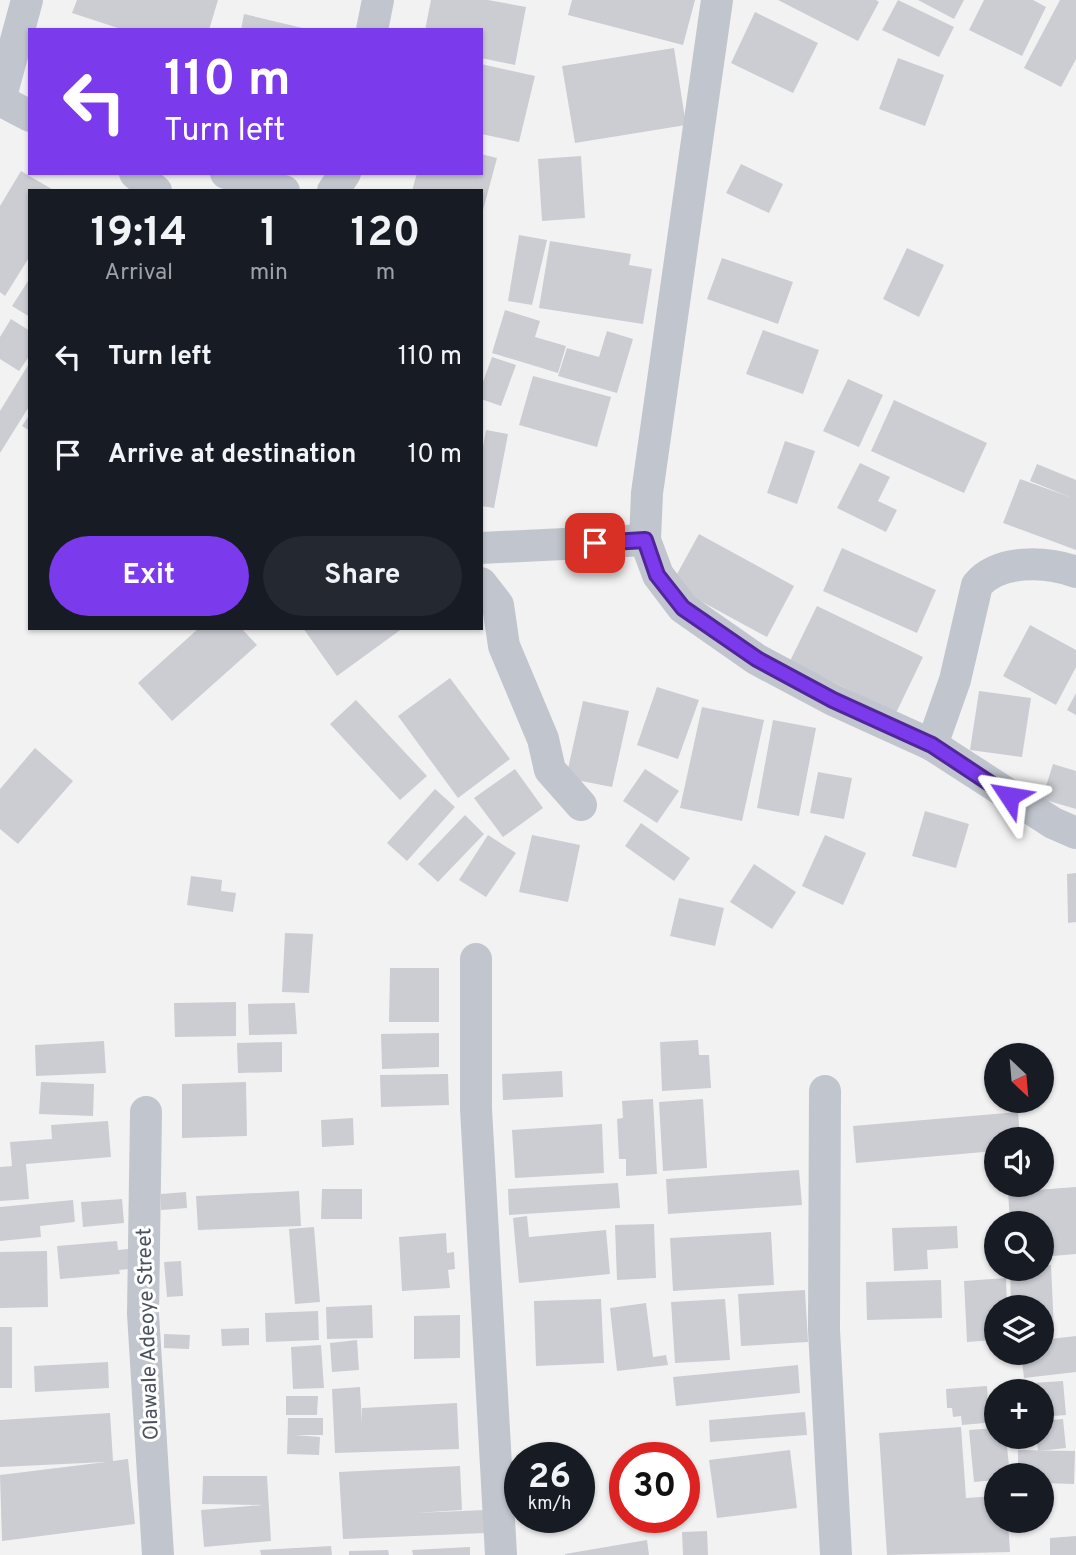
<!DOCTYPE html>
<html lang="en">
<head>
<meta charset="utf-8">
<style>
  :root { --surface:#171b24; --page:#242831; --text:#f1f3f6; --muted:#9ea1a6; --accent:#7c3aed }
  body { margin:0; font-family:Overpass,sans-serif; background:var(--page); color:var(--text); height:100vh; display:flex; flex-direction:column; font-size:26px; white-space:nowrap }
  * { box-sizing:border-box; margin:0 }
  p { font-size:23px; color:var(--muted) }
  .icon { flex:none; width:38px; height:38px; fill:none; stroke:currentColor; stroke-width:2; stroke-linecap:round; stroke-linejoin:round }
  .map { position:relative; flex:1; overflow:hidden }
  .details { position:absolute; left:28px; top:189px; width:455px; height:441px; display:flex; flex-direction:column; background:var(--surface); border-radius:0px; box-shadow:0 2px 5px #0004 }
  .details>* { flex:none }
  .banner { position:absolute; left:28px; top:28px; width:455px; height:147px; border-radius:0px; box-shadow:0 2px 5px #0004; background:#7c3aed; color:#fff; overflow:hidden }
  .needle { width:46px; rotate:154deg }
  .fabs { position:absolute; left:984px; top:1043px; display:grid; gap:14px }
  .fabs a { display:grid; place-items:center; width:70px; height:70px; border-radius:50%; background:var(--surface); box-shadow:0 2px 5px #0004; font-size:35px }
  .speed { position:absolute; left:504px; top:1442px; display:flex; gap:14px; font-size:35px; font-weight:700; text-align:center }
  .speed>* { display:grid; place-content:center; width:91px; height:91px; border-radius:50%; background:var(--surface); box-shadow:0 2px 5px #0004; line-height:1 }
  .speed small { font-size:18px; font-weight:400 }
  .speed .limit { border:10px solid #d22; background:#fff; color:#111 }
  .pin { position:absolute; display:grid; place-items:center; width:60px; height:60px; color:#fff; margin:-30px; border-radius:14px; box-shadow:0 4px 10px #0006 }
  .me { position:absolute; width:77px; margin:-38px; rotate:303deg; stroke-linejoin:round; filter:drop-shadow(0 0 5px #0008) }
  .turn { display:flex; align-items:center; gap:24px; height:147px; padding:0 21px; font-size:32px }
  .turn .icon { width:91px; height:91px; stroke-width:2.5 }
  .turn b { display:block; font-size:49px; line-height:60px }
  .eta { display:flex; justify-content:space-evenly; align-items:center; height:119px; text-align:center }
  .eta b { font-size:42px; font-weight:700; line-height:49px }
  .primary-button { display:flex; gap:14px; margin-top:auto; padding:14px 21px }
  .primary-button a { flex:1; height:80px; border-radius:42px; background:var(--accent); color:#fff; font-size:28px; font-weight:700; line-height:80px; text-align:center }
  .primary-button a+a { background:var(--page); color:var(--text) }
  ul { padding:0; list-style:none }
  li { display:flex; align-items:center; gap:21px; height:98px; padding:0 21px }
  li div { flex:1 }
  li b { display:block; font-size:26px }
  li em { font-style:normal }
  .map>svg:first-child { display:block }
  .building { fill:#cccdd3 }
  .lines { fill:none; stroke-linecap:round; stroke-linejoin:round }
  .street { stroke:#c1c6ce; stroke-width:32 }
  .route-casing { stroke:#51269a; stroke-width:18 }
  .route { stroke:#7c3aed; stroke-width:12 }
  .labels { text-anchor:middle; stroke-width:6; stroke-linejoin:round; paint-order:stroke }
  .street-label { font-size:21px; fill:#4b515d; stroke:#fff }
</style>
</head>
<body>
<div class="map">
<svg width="1076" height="1555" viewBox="0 0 1076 1555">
  <rect width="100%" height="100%" fill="#f3f2f2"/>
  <g class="building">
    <path d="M77 0H218L209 30H124L72 13Z"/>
    <path d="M431 0H488L526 7 515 65 481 58V30H425Z"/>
    <path d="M572 0H695L683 45 568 15Z"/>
    <path d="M778 0H876L879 2 858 41Z"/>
    <path d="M898 0 954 27 939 57 882 30Z"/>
    <path d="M918 0H964L954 19Z"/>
    <path d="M984 0H1033L1046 7 1022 56 969 30Z"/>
    <path d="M1060 0H1076V59L1061 87 1024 68Z"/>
    <path d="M755 12 818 43 793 93 731 63Z"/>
    <path d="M244 14 307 29V30H241Z"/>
    <path d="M674 48 686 125 575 143 562 66Z"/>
    <path d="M898 58 944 75 925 126 879 109Z"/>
    <path d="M481 64 535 76 519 142 481 134Z"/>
    <path d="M481 154 497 158 482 214 481 191H412L417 173H481Z"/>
    <path d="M581 156 585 218 542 221 538 159Z"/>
    <path d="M741 164 783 184 769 213 726 193Z"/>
    <path d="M21 171 55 191H30V256L5 296 0 292V206Z"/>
    <path d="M519 235 547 240 532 305 508 301Z"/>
    <path d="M550 241 631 254 629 265 652 269 643 324 539 308Z"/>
    <path d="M907 248 944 265 919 317 883 299Z"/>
    <path d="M722 258 793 282 778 324 707 299Z"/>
    <path d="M30 278V317L12 306Z"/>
    <path d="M505 310 540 321 535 337 566 346 558 373 492 353Z"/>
    <path d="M11 319 30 331V355L19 371 0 359V337Z"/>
    <path d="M763 330 819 350 803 394 746 374Z"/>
    <path d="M607 331 633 339 617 393 558 376 567 348 599 357Z"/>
    <path d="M492 357 516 365 501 406 481 399V387Z"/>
    <path d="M30 362V405L0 453V411Z"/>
    <path d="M533 376 611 397 597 447 519 425Z"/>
    <path d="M848 379 883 395 859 447 823 431Z"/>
    <path d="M894 400 987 443 964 493 871 451Z"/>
    <path d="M30 414V431L22 426Z"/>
    <path d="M486 430 508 434 494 508 481 506V458Z"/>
    <path d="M785 441 815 451 797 504 767 493Z"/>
    <path d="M860 463 890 477 878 501 897 510 886 532 837 508Z"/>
    <path d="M1037 464 1076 480V550L1003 523 1020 479 1070 497 1030 481Z"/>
    <path d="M699 534 794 586 767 637 671 585Z"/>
    <path d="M842 548 936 590 917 633 823 591Z"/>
    <path d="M817 606 923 657 896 713 790 661Z"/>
    <path d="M1030 625 1076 650V667L1056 705 1003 676Z"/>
    <path d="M199 628H241L257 645 172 721 138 683Z"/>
    <path d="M303 628H403L337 676Z"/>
    <path d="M450 678 510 759 458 798 398 716Z"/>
    <path d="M657 687 699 700 678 759 637 745Z"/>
    <path d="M979 691 1031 698 1022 757 970 750Z"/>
    <path d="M1076 693V715L1067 710Z"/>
    <path d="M356 700 427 776 400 800 330 724Z"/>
    <path d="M583 701 629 711 612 787 566 778Z"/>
    <path d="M702 707 764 720 742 821 680 808Z"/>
    <path d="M773 720 816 728 799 816 757 808Z"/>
    <path d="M35 748 73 781 18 844 0 829V789Z"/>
    <path d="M1053 764 1076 771V809L1042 799Z"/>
    <path d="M515 769 543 808 503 837 474 798Z"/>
    <path d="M645 769 679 791 657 823 623 801Z"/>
    <path d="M818 772 852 778 844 819 810 813Z"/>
    <path d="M435 789 455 807 407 861 387 843Z"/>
    <path d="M925 811 969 824 956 868 912 856Z"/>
    <path d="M465 815 484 834 438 882 418 864Z"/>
    <path d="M641 823 690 858 674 881 625 846Z"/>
    <path d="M488 835 516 853 486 897 459 880Z"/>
    <path d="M532 835 580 845 568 902 519 892Z"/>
    <path d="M825 835 866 853 843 905 802 886Z"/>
    <path d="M754 864 796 892 772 929 730 902Z"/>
    <path d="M1076 873V922L1068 923 1067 874Z"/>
    <path d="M191 876 222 880 221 891 236 893 233 912 187 905Z"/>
    <path d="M679 898 724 908 715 946 670 936Z"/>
    <path d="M285 933 313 934 309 993 282 992Z"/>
    <path d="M390 968H439V1022H389Z"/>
    <path d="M236 1002V1036L175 1037 174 1003Z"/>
    <path d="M295 1003 297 1034 249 1035 248 1004Z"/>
    <path d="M439 1033V1067L382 1069 381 1034Z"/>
    <path d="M698 1040 699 1055H709L711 1088 662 1091 660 1042Z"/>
    <path d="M104 1041 106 1073 36 1076 35 1045Z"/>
    <path d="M282 1042V1072L238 1073 237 1043Z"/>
    <path d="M562 1071 563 1097 503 1100 502 1074Z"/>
    <path d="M448 1074 449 1105 381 1107 380 1075Z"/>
    <path d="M41 1082 94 1084 93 1116 39 1114Z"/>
    <path d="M246 1082 247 1136 182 1138V1084Z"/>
    <path d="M653 1099 657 1174 626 1176V1159H619L617 1119 623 1118 622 1101Z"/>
    <path d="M703 1099 707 1168 663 1171 659 1102Z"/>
    <path d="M1018 1112 1020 1139H996V1151L856 1163 853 1126Z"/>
    <path d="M353 1118 354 1145 322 1147 321 1120Z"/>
    <path d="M108 1121 111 1157 26 1164 29 1199 0 1201V1167L12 1166 10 1142 52 1139 51 1125Z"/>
    <path d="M602 1124 604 1173 515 1178 512 1130Z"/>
    <path d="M799 1170 802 1205 668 1214 666 1179Z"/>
    <path d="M618 1183 620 1208 509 1215 508 1189Z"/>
    <path d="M1076 1187V1254L1041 1257V1223H1010L1008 1192Z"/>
    <path d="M322 1189H362V1219H321Z"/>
    <path d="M299 1191 301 1226 198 1230 196 1196Z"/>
    <path d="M186 1192 187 1208 161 1210V1194Z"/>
    <path d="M122 1199 124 1223 83 1227 81 1202Z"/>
    <path d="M73 1200 75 1222 40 1226 41 1237 0 1241V1207Z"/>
    <path d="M527 1216 529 1237 606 1230 610 1274 519 1283 513 1218Z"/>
    <path d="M654 1224 656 1278 617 1280 615 1225Z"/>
    <path d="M957 1226 958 1248 927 1250 928 1269 894 1271 892 1228Z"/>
    <path d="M314 1227 320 1302 295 1304 289 1229Z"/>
    <path d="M771 1232 774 1285 673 1291 670 1238Z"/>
    <path d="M446 1233 447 1253 454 1252 455 1269 448 1270 450 1288 402 1291 399 1237Z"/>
    <path d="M117 1241 118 1250 128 1249 130 1269 119 1270 120 1274 60 1279 57 1246Z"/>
    <path d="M47 1251 48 1307 0 1308V1252Z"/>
    <path d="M181 1261 183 1296 167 1297 164 1262Z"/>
    <path d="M1051 1265 1054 1331 1041 1332V1307H1011L1010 1269H1041V1266Z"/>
    <path d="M1006 1278 1007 1307H996V1340L967 1342 964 1281Z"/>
    <path d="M941 1280 942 1318 867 1320 866 1282Z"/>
    <path d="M805 1290 808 1342 741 1346 738 1294Z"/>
    <path d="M601 1299 604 1363 536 1366 534 1301Z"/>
    <path d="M725 1299 730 1360 675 1363 671 1302Z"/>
    <path d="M646 1303 653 1357 666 1355 668 1365 617 1371 610 1308Z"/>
    <path d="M372 1305 373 1338 327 1339 326 1307Z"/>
    <path d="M318 1311 319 1340 266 1342 265 1313Z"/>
    <path d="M460 1315V1358L414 1359V1316Z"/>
    <rect x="0" y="1327" width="12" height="61"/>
    <path d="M249 1328V1345L222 1346 221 1329Z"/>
    <path d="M164 1334 190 1335 189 1349 164 1348Z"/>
    <path d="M1076 1336V1372L1024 1378 1021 1353H1041V1340Z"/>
    <path d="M357 1340 359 1370 332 1372 330 1343Z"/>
    <path d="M321 1345 324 1388 293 1389 291 1347Z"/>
    <path d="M108 1362 109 1388 35 1392 34 1366Z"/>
    <path d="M798 1365 800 1393 676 1406 673 1377Z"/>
    <path d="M1063 1381 1066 1415 1041 1417V1391H1015V1384Z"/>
    <path d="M987 1386 988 1402 996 1401V1422L962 1425 961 1416 953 1417 952 1408H947L946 1389Z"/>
    <path d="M360 1387 362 1423V1408L457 1403 459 1449 335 1453 332 1389Z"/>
    <path d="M286 1396H318L317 1415H286Z"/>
    <path d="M805 1412 807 1435 710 1442 709 1420Z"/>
    <path d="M110 1413 113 1461 128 1459 135 1524 2 1541 0 1475 106 1462 0 1467V1420Z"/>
    <path d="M288 1418H323V1435H295L320 1437 319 1455 287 1454Z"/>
    <path d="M1063 1419 1066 1448 1038 1451 1037 1442 1020 1444 1019 1437H1041V1421Z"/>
    <path d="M961 1427 966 1498 996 1496V1521H1008L1010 1552 887 1555 879 1433Z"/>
    <path d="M996 1428V1437H1006L1010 1475H996V1480L974 1482 969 1430Z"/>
    <path d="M790 1450 797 1508 717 1518 709 1460Z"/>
    <path d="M1018 1450 1075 1451 1074 1484 1041 1483V1475H1018Z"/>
    <path d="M460 1466 462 1510 415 1513 485 1510 486 1533 343 1539 339 1472Z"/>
    <path d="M203 1476H267L271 1541 204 1547 201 1510 263 1505 202 1504Z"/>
    <path d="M707 1531 708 1555H683L682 1532Z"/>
    <path d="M1076 1536V1555H1050V1538Z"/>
    <path d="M647 1540 649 1555H565V1554Z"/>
    <path d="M331 1546 332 1555H261L260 1550Z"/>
    <path d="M470 1547V1555H413L412 1550Z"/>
    <path d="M388 1550 389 1555H349V1551Z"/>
  </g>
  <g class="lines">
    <g class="street">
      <path d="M717 0 647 493 645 540 658 575 683 608 756 659 833 700 932 745 1053 823 1076 833"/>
      <path d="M372 30 378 0"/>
      <path d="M0 100 27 0"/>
      <path d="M0 100 30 116"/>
      <path d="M135 173 156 191"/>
      <path d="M226 173 284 191"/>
      <path d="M333 191 345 173"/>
      <path d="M481 548 645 540"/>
      <path d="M481 583 498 605 504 646 543 739 550 770 581 805"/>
      <path d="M932 745 955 680 977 585C999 559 1046 561 1076 572"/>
      <path d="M476 959V1109L501 1555"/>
      <path d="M825 1091 824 1330 836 1555"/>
      <path d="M146 1112 143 1314 158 1555"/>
    </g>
  </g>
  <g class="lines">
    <g class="route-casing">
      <path id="route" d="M595 543 645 540 657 575 683 608 757 659 833 700 932 745 1009 796"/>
    </g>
    <use href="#route" class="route"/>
  </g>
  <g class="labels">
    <g class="street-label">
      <text transform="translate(147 1334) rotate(-92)" y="7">Olawale Adeoye Street</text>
    </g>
  </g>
</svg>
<div class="fabs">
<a><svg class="needle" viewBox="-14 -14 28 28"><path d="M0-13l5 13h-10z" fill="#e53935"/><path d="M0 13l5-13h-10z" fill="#9ea1a6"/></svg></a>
<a><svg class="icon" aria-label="sound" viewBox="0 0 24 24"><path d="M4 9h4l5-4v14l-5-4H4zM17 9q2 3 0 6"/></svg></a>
<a><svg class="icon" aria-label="search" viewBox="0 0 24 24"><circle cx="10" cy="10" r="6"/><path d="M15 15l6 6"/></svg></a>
<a><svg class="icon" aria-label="layers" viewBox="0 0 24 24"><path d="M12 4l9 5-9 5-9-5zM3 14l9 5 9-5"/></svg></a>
<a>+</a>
<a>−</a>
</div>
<div class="speed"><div>26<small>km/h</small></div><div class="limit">30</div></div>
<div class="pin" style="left:595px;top:543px;background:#d93025"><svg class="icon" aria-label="arrive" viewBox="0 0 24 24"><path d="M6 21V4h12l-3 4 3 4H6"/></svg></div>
<svg class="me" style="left:1009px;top:796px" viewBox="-20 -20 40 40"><path d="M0-17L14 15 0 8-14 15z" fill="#7c3aed" stroke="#fff" stroke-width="4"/></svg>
<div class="banner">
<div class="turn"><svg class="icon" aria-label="left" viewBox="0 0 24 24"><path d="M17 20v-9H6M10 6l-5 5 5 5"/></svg><div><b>110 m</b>Turn left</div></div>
</div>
<section class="details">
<div class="eta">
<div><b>19:14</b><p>Arrival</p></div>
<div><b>1</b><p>min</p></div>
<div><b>120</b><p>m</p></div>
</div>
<ul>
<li><svg class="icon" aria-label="left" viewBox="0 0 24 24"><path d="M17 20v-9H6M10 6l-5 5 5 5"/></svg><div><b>Turn left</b></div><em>110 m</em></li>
<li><svg class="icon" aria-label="arrive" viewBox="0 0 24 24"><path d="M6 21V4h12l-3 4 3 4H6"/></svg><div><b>Arrive at destination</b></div><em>10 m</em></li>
</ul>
<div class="primary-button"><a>Exit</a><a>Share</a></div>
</section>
</div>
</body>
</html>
